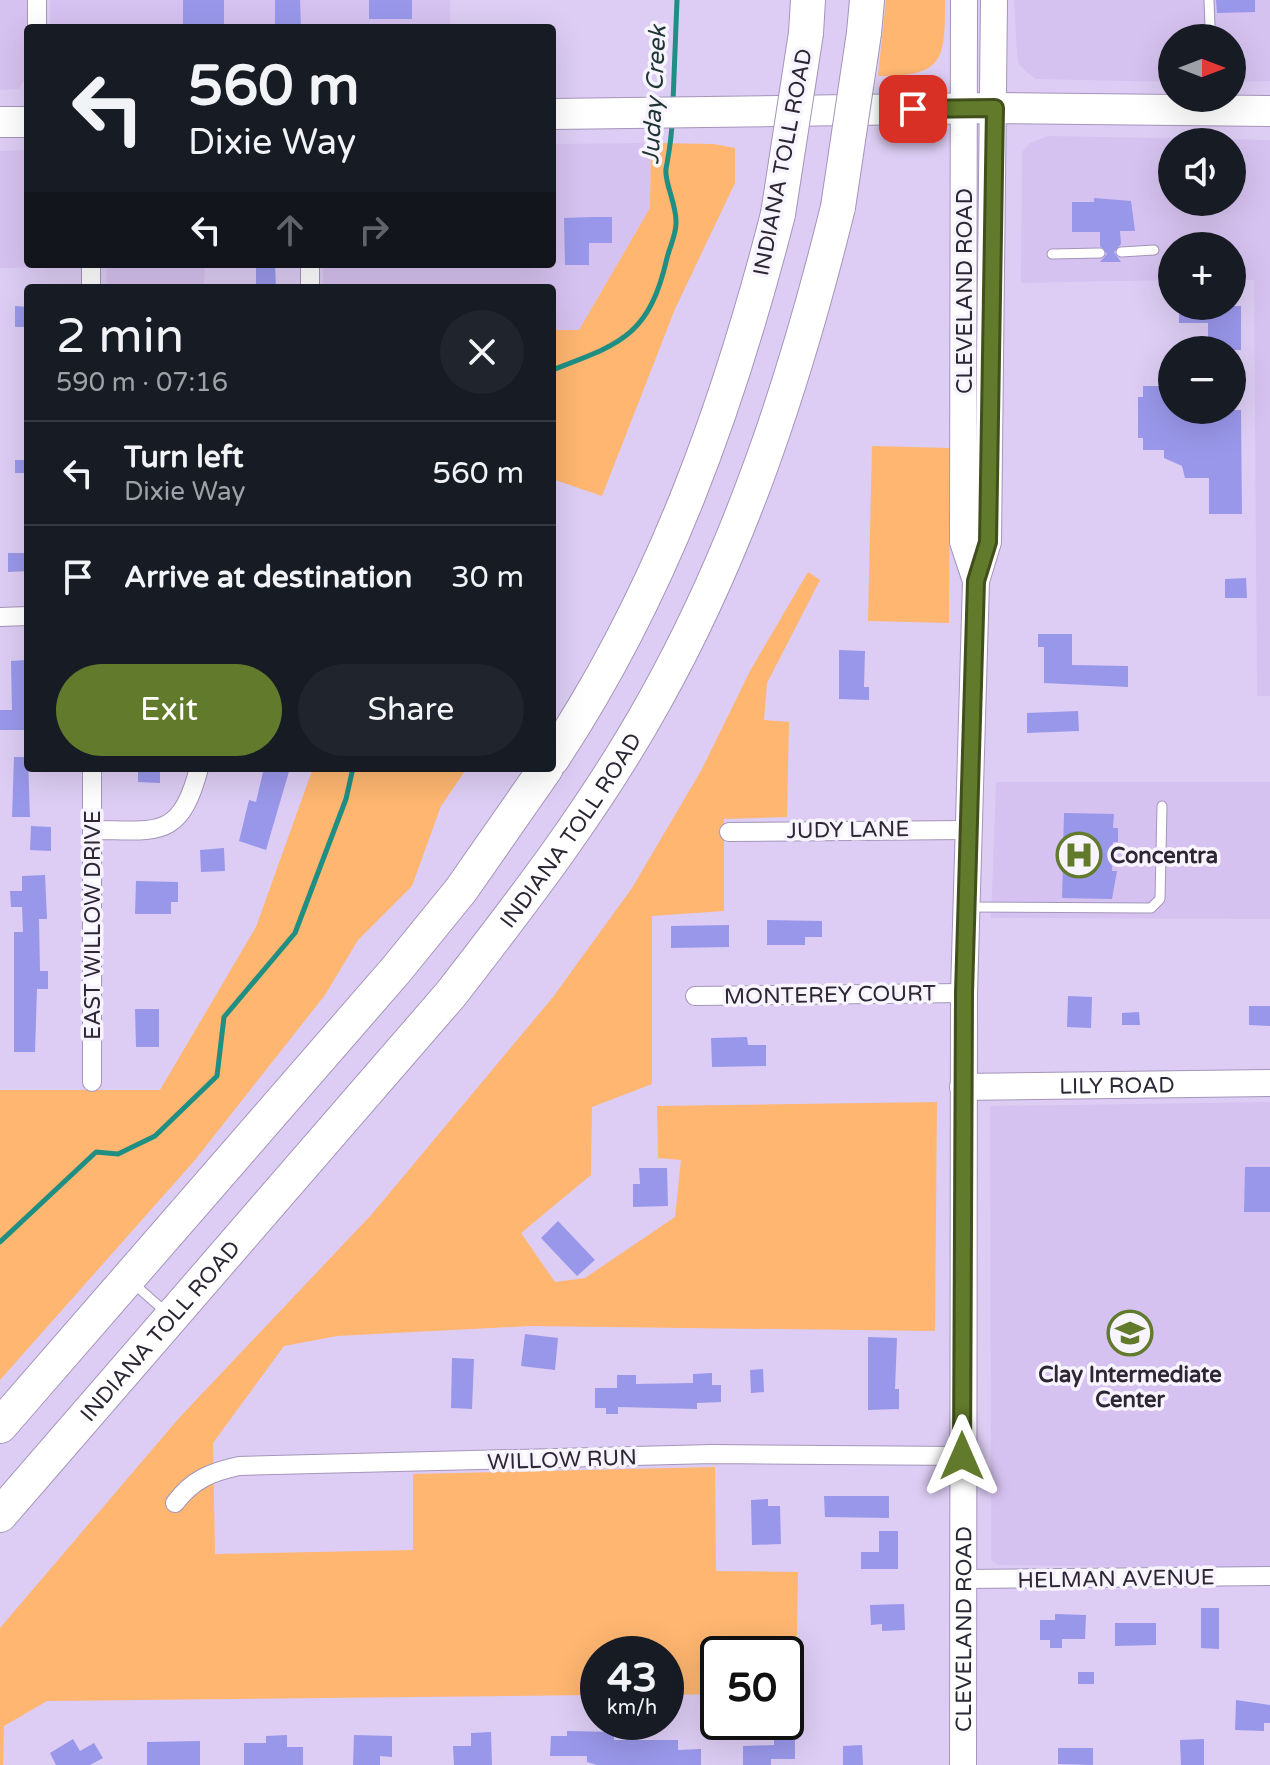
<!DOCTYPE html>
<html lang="en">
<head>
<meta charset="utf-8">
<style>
  :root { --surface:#171b24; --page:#20242c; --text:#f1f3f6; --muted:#9ea1a6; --line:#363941; --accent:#627a2b }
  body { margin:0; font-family:"Varela Round",sans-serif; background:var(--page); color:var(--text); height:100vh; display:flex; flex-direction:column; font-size:30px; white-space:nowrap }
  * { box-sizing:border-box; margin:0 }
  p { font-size:26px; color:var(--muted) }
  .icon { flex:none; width:44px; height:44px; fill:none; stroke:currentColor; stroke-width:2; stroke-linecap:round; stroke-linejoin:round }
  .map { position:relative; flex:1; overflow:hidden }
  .sheet { position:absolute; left:24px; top:284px; width:532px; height:488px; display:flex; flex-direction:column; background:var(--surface); border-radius:8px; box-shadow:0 8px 32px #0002 }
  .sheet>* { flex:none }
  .top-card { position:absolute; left:24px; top:24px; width:532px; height:244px; border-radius:8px; box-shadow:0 8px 32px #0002; background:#171b24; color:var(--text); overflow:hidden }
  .needle { width:52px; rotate:90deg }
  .controls { position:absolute; left:1158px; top:24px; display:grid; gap:16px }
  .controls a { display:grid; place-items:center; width:88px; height:88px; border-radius:50%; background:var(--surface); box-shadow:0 8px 32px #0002; font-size:40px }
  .speed { position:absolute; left:580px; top:1636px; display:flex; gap:16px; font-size:40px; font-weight:700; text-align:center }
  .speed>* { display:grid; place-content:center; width:104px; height:104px; border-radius:50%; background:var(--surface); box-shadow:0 8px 32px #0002; line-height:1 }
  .speed small { font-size:20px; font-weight:400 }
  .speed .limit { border:4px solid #111; border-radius:12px; background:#fff; color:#111 }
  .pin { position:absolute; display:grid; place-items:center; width:68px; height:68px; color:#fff; margin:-34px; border-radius:16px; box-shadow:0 4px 12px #0006 }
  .me { position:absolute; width:88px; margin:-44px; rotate:0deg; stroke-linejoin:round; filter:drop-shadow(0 0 6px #0008) }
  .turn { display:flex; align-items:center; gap:28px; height:168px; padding:0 32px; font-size:36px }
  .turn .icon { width:104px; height:104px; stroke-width:2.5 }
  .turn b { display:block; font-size:56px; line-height:68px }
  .lanes { display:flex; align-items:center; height:76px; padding:0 32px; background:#0003; justify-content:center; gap:40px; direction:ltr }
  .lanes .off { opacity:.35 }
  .round { display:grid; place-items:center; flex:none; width:84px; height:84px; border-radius:42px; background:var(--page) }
  .headline { display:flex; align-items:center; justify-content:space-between; height:136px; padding:0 32px }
  h1 { font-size:48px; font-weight:600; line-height:60px }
  .button { display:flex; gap:16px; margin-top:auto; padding:16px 32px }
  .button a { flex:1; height:92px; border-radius:48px; background:var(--accent); color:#fff; font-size:32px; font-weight:600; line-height:92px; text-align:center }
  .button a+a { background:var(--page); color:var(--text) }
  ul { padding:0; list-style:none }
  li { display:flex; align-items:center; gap:24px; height:104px; padding:0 32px; border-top:2px solid var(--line) }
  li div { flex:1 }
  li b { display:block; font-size:30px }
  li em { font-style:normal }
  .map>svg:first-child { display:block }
  .built { fill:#d6c2f0; fill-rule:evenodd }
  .green { fill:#feb670 }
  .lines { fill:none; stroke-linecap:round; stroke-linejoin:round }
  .stream { stroke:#1f8f83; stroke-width:5 }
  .building { fill:#9997ea }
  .lane-casing { stroke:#a495ba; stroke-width:11 }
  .street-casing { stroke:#a495ba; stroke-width:20 }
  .secondary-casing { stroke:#a495ba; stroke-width:28 }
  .primary-casing { stroke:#a495ba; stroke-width:32 }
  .highway-casing { stroke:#a495ba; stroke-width:36 }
  .lane { stroke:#fff; stroke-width:9 }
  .street { stroke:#fff; stroke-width:18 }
  .secondary { stroke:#fff; stroke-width:26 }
  .primary { stroke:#fff; stroke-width:30 }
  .highway { stroke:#fff; stroke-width:34 }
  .highway-bridge-casing { stroke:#a495ba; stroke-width:36; stroke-linecap:butt }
  .highway-bridge { stroke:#fff; stroke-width:34 }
  .route-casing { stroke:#404f1c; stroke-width:20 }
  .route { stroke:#627a2b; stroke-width:14 }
  .labels { text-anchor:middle; stroke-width:7; stroke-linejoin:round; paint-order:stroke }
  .street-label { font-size:22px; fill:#2c2635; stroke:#f8f4fd }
  .poi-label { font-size:22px; font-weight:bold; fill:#2c2635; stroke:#f8f4fd; text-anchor:start }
  .water-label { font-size:24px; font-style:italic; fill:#1e3532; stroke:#f8f4fd }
</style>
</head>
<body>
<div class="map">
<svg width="1270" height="1765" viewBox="0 0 1270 1765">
  <rect width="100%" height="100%" fill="#ddcdf4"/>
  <g class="built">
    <path d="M0 0H27V75L19 89 0 90Z"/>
    <rect x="50" y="0" width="400" height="28"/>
    <path d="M1014 0H1270V81L1232 82V38H1172V82L1035 79 1019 65 1017 55Z"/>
    <path d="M1048 136 1270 140V696H1257L1254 280H1232V246H1172V280L1021 283 1022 152 1030 143ZM1172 142H1232V202H1172Z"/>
    <path d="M651 143 650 208 579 330H552V288H323V264H552V144Z"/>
    <path d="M28 150V264H76V267L0 268V151Z"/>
    <path d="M107 264H205L204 288H106Z"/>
    <path d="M996 782H1270V919L991 918Z"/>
    <path d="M1270 1102V1569L998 1565 991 1560 990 1106Z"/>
  </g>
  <g class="green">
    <path d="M886 0H945C945 62 943 76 878 76Z"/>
    <path d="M651 143 714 144 735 148V183L675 309 602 496 552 479V330H579L650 208Z"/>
    <path d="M872 446 950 448 949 623 868 621Z"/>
    <path d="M808 572 820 580 767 683 764 720 789 722 787 817 724 819V911L652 916V1084L592 1107 591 1175 521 1233 555 1282 585 1278 675 1217 681 1160 658 1158 657 1106 937 1102 935 1331 530 1326 337 1336 284 1346 213 1443 215 1554 413 1550V1474L715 1467 716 1571 798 1572 796 1693 786 1694V1654H718V1694L666 1695V1654H598V1695L47 1701 4 1726 3 1765H0V1628L179 1418 372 1214 553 997 632 888 702 769 750 671Z"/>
    <path d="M313 768H467L441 806 412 886 358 940 325 995 195 1160 0 1380V1090H160L256 927Z"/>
  </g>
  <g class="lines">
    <g class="stream">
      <path d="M673 102 677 0"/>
      <path d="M552 370C620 344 649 337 667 258 670 246 676 235 676 223 677 205 664 182 666 169 669 152 672 138 672 120"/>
      <path d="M0 1242 96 1152 118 1154 155 1136 217 1076 224 1017 295 933 346 799 353 768"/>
    </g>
  </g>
  <g class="building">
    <rect x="183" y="0" width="41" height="28"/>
    <path d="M275 0H300L301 28H275Z"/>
    <rect x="369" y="0" width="43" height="19"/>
    <path d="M1216 0H1255V12L1217 13Z"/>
    <path d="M1094 198 1131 201 1135 231H1120L1121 244 1114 252 1121 262H1100L1107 254 1100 246V232H1072V202H1094Z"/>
    <path d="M592 217H612V243H589V265H565L564 218Z"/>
    <path d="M256 264H275L276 288H256Z"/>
    <path d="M15 306 28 307V327H15Z"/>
    <path d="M1179 306H1241V350H1208V323H1179Z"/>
    <path d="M1143 386H1165L1166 402H1172V410H1241L1242 514H1209V478H1185L1182 466 1164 458V450H1143V438H1138V397H1143Z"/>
    <rect x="15" y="460" width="13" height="13"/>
    <path d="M8 553H28V571L8 572Z"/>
    <path d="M1246 578 1247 598H1225V579Z"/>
    <path d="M1038 634H1072V665L1128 666V687L1044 683V647H1038Z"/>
    <path d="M839 650 865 651 864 687H869V700L839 699Z"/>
    <path d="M28 660V730H0V710H12L11 661Z"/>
    <path d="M1078 711 1079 731 1027 733V713Z"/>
    <path d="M14 757H28L30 817H12Z"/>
    <path d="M138 768H160V783L138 782Z"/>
    <path d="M264 768H290L266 850 239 841 249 800 256 802Z"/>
    <path d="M1064 813 1114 814 1113 828H1118V842H1113L1112 871H1117L1112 899 1062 898 1063 862H1056L1057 849H1063Z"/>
    <path d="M31 826 51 827V851L30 850Z"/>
    <path d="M224 848 225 871 201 872 200 850Z"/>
    <path d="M45 875 47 919H39L40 971H48V989H37L35 1052H14V932H23L22 907H11L10 891H22V876Z"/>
    <path d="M136 881 178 882V902H171V914H135Z"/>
    <path d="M767 920 822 921V937H805V945H767Z"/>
    <path d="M729 925V947L671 948V926Z"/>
    <path d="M1068 996 1092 997 1091 1028 1067 1027Z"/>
    <path d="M1249 1006H1270V1026L1249 1025Z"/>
    <path d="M135 1009H159V1047H136Z"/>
    <path d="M1139 1012 1140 1025H1122V1013Z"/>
    <path d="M747 1037 748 1045H766V1066L712 1067 711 1038Z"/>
    <path d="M1245 1167H1270V1212H1244Z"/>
    <path d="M639 1168H667L668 1206 633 1207V1184H640Z"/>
    <path d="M558 1221 595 1260 577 1276 541 1238Z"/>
    <path d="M525 1334 558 1338 555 1370 521 1366Z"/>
    <path d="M868 1337 897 1338 895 1389H899V1409L868 1410Z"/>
    <path d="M452 1358 474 1359 472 1409 451 1408Z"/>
    <path d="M763 1369 764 1392 751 1393 750 1370Z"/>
    <path d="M712 1373V1385H721V1402L697 1403V1409L618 1407V1414H606V1408H595V1388H617V1375H636V1384L693 1383V1374Z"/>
    <path d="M824 1496H889V1518L825 1517Z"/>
    <path d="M768 1499V1506H780L781 1544 752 1545 751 1500Z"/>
    <path d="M879 1531H898V1569H861V1552H879Z"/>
    <path d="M904 1604 905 1630 882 1631V1624L871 1625 870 1605Z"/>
    <path d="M1201 1608H1219V1649L1201 1648Z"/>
    <path d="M1055 1614 1086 1615 1085 1639H1062V1648H1050V1640H1040V1620H1055Z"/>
    <path d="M1115 1623H1156V1645L1115 1646Z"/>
    <rect x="1078" y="1672" width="16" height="12"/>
    <path d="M1236 1700 1270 1705V1723H1264V1731L1235 1730Z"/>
    <path d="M567 1731 614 1732V1740H678V1750L701 1749V1765H597L587 1762V1756H550L551 1736H567Z"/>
    <path d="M491 1732 492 1765H454L453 1746H471V1733Z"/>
    <path d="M287 1735V1747H303V1765H244V1743H266V1736Z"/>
    <path d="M354 1735 392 1736V1757L380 1756V1765H353Z"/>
    <path d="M73 1739 80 1751 94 1743 103 1758 90 1765H56L50 1753Z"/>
    <path d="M774 1739H795V1759H771V1765H743V1746L774 1745Z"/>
    <path d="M1204 1739V1765H1181L1180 1740Z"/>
    <path d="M200 1741V1765H147V1742Z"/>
    <path d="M862 1745 863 1765H843V1746Z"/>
    <path d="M1058 1748H1093V1765L1058 1764Z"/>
  </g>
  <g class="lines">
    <g class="lane-casing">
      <g id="lane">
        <path d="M1209 0 1210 26"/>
        <path d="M1121 252 1154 250"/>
        <path d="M1052 254 1100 253"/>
        <path d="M969 907 1151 908 1160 899 1162 806"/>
        <path d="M134 1284 168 1314"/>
      </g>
    </g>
    <g class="street-casing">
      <g id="street">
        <path d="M37 0V28"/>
        <path d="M91 264V288"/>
        <path d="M310 264V288"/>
        <path d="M0 617 28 616"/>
        <path d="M92 830C157 830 180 841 199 768"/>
        <path d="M729 832 967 830"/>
        <path d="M695 996 964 993"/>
        <path d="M92 1082V768"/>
        <path d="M175 1503C192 1480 211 1472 239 1466L712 1454 962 1456"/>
        <path d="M962 1579 1270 1576"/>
      </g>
    </g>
    <g class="secondary-casing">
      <g id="secondary">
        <path d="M964 0 963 542 976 581"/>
        <path id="s1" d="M963 1087 1270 1083"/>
        <path id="s2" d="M963 1765 964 993 976 581 988 542 994 0"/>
      </g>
    </g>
    <g class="primary-casing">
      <g id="primary">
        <path d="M552 114 995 108 1270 111"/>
        <path d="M0 122H28"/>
      </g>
    </g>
    <g class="highway-casing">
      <g id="highway">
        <path d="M806 33 808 0"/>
        <path d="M864 33 867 0"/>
        <path d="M552 759C662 593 729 406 778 214"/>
        <path d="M0 1426 396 970 461 890 546 768"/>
        <path id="s3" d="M0 1515 451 994C524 900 597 805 655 700 741 546 796 378 838 207"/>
      </g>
    </g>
    <use href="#lane" class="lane"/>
    <use href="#street" class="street"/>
    <use href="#secondary" class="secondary"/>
    <use href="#primary" class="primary"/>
    <use href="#highway" class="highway"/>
    <g class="highway-bridge-casing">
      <g id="highway-bridge">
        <path d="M838 207 864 33"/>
        <path d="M778 214 806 33"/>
      </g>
    </g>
    <use href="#highway-bridge" class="highway-bridge"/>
  </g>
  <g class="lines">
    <g class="route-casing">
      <path id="route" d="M913 109 995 108 988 542 976 581 964 993 962 1456"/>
    </g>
    <use href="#route" class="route"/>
  </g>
  <defs>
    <g id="hospital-ring" transform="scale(2.3)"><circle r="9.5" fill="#f8f4fd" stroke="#627a2b" stroke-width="1.5"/><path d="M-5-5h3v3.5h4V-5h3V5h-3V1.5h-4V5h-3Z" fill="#627a2b"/></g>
    <g id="school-ring" transform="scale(2.3)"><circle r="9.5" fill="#f8f4fd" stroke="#627a2b" stroke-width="1.5"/><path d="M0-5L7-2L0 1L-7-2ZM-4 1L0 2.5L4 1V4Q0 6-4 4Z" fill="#627a2b"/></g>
  </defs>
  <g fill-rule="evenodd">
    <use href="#hospital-ring" x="1079" y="855"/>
    <use href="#school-ring" x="1130" y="1333"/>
  </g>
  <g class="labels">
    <g class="street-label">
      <text transform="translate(782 162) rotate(-79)" y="8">INDIANA TOLL ROAD</text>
      <text transform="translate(964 291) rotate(-90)" y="8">CLEVELAND ROAD</text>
      <text dy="8" stroke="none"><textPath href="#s3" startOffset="892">INDIANA TOLL ROAD</textPath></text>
      <text transform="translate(848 829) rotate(-1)" y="8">JUDY LANE</text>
      <text transform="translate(92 925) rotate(-90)" y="8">EAST WILLOW DRIVE</text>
      <text transform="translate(830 994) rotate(-1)" y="8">MONTEREY COURT</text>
      <text dy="8" stroke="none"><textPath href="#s1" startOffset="154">LILY ROAD</textPath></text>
      <text dy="8" stroke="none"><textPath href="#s3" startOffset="244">INDIANA TOLL ROAD</textPath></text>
      <text transform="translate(562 1459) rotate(-2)" y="8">WILLOW RUN</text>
      <text transform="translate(1116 1578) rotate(-1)" y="8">HELMAN AVENUE</text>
      <text dy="8" stroke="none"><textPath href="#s2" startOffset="136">CLEVELAND ROAD</textPath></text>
    </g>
    <g class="poi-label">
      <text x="1110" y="863">Concentra</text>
      <text x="1130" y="1382" text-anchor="middle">Clay Intermediate<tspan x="1130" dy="25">Center</tspan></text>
    </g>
    <g class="water-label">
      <text transform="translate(654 95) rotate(-87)" y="8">Juday Creek</text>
    </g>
  </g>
</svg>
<div class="controls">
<a><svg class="needle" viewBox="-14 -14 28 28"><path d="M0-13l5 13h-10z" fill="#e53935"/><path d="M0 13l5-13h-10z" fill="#9ea1a6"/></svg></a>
<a><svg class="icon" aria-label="sound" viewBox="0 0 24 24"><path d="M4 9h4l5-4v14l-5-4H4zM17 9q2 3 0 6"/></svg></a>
<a>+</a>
<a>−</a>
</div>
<div class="speed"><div>43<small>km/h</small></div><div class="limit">50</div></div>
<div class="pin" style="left:913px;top:109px;background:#d93025"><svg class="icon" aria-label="arrive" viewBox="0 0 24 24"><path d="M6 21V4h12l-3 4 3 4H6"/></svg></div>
<svg class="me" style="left:962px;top:1456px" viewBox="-20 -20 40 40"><path d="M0-17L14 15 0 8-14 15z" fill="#627a2b" stroke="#fff" stroke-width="4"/></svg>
<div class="top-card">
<div class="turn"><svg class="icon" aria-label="left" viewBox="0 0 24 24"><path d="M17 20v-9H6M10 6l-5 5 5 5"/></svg><div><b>560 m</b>Dixie Way</div></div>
<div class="lanes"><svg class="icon" aria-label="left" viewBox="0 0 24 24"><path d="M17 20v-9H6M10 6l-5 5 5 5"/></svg><svg class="icon off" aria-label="ahead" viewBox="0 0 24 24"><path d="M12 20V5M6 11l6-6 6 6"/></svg><svg class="icon off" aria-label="right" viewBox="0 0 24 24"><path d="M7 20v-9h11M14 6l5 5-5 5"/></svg></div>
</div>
<section class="sheet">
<div class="headline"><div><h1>2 min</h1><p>590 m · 07:16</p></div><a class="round"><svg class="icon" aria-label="close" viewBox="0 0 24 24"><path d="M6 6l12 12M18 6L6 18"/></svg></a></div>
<ul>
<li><svg class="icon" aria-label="left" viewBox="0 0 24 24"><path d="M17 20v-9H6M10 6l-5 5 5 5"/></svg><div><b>Turn left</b><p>Dixie Way</p></div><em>560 m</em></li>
<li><svg class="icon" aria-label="arrive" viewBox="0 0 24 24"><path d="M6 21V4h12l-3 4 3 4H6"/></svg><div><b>Arrive at destination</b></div><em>30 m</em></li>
</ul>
<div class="button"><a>Exit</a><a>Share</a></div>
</section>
</div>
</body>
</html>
